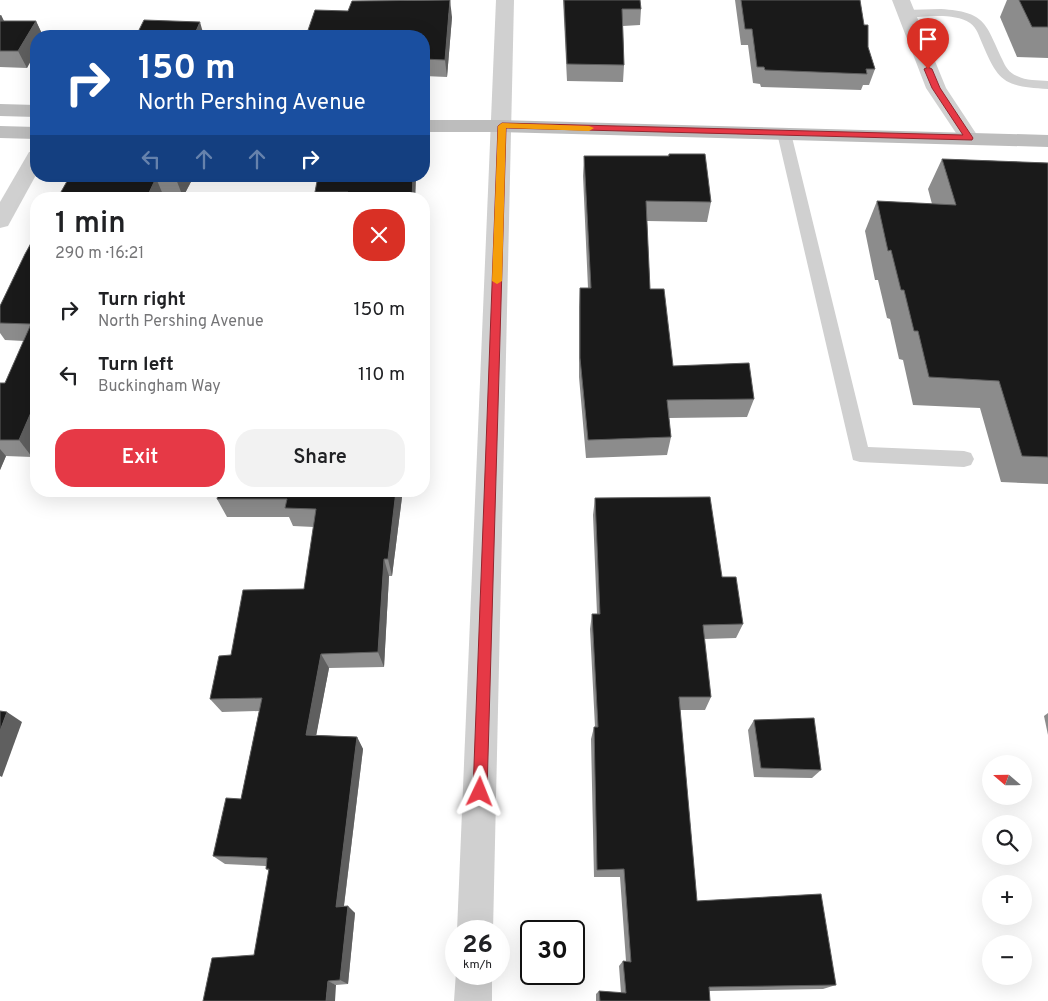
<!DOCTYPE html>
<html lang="en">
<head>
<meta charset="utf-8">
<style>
  :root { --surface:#fff; --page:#f2f2f2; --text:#202124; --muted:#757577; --accent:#e63946 }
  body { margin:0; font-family:Overpass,sans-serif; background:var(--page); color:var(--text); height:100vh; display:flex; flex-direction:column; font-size:19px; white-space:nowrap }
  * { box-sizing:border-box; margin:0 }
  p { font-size:16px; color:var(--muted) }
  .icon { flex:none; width:28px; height:28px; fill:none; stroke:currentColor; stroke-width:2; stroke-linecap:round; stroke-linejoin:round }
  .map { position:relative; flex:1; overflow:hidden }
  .drawer { position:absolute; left:30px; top:192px; width:400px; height:305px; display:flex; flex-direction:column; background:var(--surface); border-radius:20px; box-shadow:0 5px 20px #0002 }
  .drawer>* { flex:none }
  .banner { position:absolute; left:30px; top:30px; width:400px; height:152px; border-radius:20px; box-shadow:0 5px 20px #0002; background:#1a4fa0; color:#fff; overflow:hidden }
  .needle { width:32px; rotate:290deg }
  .controls { position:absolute; left:982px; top:755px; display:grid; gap:10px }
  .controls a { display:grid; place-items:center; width:50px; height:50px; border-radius:50%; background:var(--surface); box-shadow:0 5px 20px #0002; font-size:25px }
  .speed { position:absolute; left:445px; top:920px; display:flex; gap:10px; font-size:25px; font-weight:700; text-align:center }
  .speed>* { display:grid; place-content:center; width:65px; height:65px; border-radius:50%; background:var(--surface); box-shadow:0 5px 20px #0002; line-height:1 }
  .speed small { font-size:12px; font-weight:400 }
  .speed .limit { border:2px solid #111; border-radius:8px; background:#fff; color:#111 }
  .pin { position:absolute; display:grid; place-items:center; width:42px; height:42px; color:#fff; margin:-51px -21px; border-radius:50% 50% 50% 0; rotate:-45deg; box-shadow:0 0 5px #0007 }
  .pin .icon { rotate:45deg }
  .me { position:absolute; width:55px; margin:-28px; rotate:2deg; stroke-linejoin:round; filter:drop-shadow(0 0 4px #0008) }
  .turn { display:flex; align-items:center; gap:18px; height:105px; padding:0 25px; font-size:22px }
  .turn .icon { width:65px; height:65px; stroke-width:2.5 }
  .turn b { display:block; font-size:35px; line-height:42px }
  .lanes { display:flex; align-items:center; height:48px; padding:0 25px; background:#0003; justify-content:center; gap:25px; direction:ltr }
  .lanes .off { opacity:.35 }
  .round { display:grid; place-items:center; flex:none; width:52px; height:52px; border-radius:20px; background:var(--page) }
  .overview { display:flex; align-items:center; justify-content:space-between; height:85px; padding:0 25px }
  h1 { font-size:30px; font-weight:600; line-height:38px }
  .button { display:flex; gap:10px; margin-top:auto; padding:10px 25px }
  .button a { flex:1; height:58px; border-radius:20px; background:var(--accent); color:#fff; font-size:20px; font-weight:600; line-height:58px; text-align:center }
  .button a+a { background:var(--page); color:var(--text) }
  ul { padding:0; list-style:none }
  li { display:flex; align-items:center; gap:15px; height:65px; padding:0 25px }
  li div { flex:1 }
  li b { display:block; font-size:19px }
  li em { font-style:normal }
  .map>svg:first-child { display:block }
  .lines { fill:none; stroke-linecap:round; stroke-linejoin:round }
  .service { fill:#d0d0d0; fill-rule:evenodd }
  .minor { fill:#d0d0d0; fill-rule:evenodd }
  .secondary { fill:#bdbdbd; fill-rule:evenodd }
  .wall { fill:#8c8c8c }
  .shaded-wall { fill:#5f5f5f }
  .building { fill:#1a1a1a; stroke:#5f5f5f }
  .route { fill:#e63946; stroke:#96252e }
  .slow { fill:#f59e0b }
</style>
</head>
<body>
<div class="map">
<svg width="1048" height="1001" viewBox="0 0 1048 1001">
  <rect width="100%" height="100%" fill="#fff"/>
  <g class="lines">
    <g class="service">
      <path d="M941 9C985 12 985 22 1002 59 1005 66 1009 73 1017 76 1026 81 1038 80 1048 81V89C1004 86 999 83 982 43 979 36 977 28 970 23 953 12 924 17 905 18L899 14 905 10Z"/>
      <path d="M784 129 789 130 791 133 868 447 964 451 971 453 974 459 971 465 964 467 860 462 853 460 777 133 779 130Z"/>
    </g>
    <g class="minor">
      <path d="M496 0H514L493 931H457Z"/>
      <path d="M892 0H910L946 88 979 138 976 142 969 144 962 142 926 88Z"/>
      <path d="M36 151V175L8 226 0 228V202L29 152Z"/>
      <path d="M456 972V974H492V1001H454Z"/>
    </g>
    <g class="secondary">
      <path d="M0 104 36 105V117L0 116Z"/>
      <path d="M424 120H502L1048 135V147L502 132H424Z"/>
      <path d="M0 126 36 127V139L0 138Z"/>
    </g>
  </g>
  <g class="wall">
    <path d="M563 0H640L641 9 640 25 623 26 624 65 623 82 567 81Z"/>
    <path d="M735 0H860L864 25 868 47 875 69 869 85H863L861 90 761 87 760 84 753 83 748 45H741Z"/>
    <path d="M1007 0H1048V58L1017 57 1000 17Z"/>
    <path d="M348 11 452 17 447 77 424 76V36Z"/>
    <path d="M0 15H1L4 21H36L43 36H36L27 68 0 67Z"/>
    <path d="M669 154 711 202 707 222 647 221 650 289 673 366 754 399 747 417 669 418 671 437 667 455 586 458 579 377V307L580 288H588L583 176 584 156H668Z"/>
    <path d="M942 159 1048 163V484L1001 482 980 408 913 405 903 360 899 359 890 319 887 318 878 280H875L865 231 877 201 932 204 928 189Z"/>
    <path d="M70 176H194L183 197H164L163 199H57Z"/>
    <path d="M318 176H416L415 199H317L315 192Z"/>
    <path d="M424 211 430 233 428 292H424Z"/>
    <path d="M36 234 32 457 6 456 0 470V383H5L24 341 5 340 0 333V306Z"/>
    <path d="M219 491H401L402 497 392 576H389L384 667 329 668 316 735 357 737 363 749 344 906 355 913 348 984 336 985 254 955 269 871 266 869V866L225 864 213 856 241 799 259 711 222 712 210 699 231 655 304 589 314 527 293 526 289 517H227L217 499Z"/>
    <path d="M595 498 722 577 743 624 736 638 704 639 711 697 705 710H680L697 901 836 985 823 989 709 991 710 1001H596V994L599 991 621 993 619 966 623 961H626L620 877H594L591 739 594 727H595L590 629 592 614H597L593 515Z"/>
    <path d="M1048 713V735L1044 716Z"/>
    <path d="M754 720 821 770 812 778 754 777 748 730Z"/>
  </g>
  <g class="shaded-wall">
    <path d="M450 0 452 17 447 77 445 60Z"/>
    <path d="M1 15 9 32 0 26V16Z"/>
    <path d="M36 21 43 36H36V52L27 68 18 51Z"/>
    <path d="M200 22 204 36H194Z"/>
    <path d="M177 176H194L183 197 176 179Z"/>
    <path d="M413 176H416L415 199H412Z"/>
    <path d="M156 178 164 197 163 199H146Z"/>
    <path d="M428 211 430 233 428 292 425 271Z"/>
    <path d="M36 401V447L32 457 19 440Z"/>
    <path d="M0 449 6 456 0 470Z"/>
    <path d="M396 491H401L402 497 392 576 388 559Z"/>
    <path d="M384 559 389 576 384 667 378 652Z"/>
    <path d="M321 654 329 668 314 747 306 735Z"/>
    <path d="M7 712 22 722 2 777 0 776V731Z"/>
    <path d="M357 737 363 749 343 913 336 907Z"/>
    <path d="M348 906 355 913 348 984 340 980Z"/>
    <path d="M328 981 336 985 335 1001H326Z"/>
  </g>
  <g class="building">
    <path d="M450 0 445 60 424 59V36H306L315 10 348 11 352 1Z"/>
    <path d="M564 0H640L641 9H622L624 65 567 64Z"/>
    <path d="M741 0H860L864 25H868V47L875 69H866L867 74 765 70 764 67H757L752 29H745Z"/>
    <path d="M1019 0H1048V27H1032Z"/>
    <path d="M144 20 200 22 194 36H136Z"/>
    <path d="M0 21H36L18 51H0Z"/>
    <path d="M669 154H705L711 202 646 201 650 289H664L673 366 749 363 754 399 667 400 671 437 588 440 580 358V288H591L584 156H669Z"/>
    <path d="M942 159 1048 163V457L1022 456 999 381 929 377 918 331H914L904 290H901L891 250 888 251 877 201 956 205Z"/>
    <path d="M70 176H177L176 179 156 178 146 199H57Z"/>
    <path d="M318 176H413L412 199H348V192H315Z"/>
    <path d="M424 211H428L425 271H424Z"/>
    <path d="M36 234V401L19 440H0V383H5L31 324 0 323V306L25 254Z"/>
    <path d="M219 491H396L388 559H384L378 652 321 654 306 735 357 737 336 907 348 906 340 980 328 981 326 1001H203L212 958 254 955 269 869H266L267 858 213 856 226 798 241 799 262 698 210 699 219 656 231 655 243 590 304 589 316 509 285 508 287 499H217Z"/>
    <path d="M710 497 722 577H736L743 624 703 625 711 697H679L697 901 821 894 836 985 709 987 710 1001H600L599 991 626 993 623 961 631 962 624 869 597 870 594 727H598L592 614H600L595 498Z"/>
    <path d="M0 711 7 712 0 731Z"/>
    <path d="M814 718 821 770 761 768 754 720Z"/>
  </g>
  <path class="route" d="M928 67 932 69 940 88 973 138 972 140 506 128 487 792 485 797 480 799 475 797 473 792 498 126 502 123 963 135 932 88 924 69Z"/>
  <path class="slow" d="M502 123 589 126 594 128 589 131 506 128 502 281 497 284 492 281 498 126Z"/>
</svg>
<div class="controls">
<a><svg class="needle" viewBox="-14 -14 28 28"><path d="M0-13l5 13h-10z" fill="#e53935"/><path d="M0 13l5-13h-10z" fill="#757577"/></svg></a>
<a><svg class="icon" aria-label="search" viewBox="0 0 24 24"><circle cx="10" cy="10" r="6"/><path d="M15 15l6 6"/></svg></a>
<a>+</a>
<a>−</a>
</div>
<div class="speed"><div>26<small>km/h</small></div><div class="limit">30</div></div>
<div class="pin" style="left:928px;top:69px;background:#d93025"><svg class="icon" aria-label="arrive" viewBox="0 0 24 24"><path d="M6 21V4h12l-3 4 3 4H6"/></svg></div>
<svg class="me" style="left:480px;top:792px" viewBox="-20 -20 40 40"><path d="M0-17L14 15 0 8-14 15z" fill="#e63946" stroke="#fff" stroke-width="4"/></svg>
<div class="banner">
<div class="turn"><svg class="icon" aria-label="right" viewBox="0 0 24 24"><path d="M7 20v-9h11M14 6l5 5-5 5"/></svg><div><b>150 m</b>North Pershing Avenue</div></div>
<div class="lanes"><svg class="icon off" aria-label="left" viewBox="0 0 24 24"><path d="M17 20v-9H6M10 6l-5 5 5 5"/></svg><svg class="icon off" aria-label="ahead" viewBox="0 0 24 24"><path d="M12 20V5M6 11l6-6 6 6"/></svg><svg class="icon off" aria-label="ahead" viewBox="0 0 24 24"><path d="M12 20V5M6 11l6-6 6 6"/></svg><svg class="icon" aria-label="right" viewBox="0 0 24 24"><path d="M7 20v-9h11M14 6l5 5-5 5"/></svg></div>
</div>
<section class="drawer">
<div class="overview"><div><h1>1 min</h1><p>290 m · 16:21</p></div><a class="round" style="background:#d93025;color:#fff"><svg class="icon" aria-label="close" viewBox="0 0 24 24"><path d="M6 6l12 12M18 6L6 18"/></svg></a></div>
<ul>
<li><svg class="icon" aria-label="right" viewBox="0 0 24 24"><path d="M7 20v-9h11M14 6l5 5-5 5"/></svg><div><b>Turn right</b><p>North Pershing Avenue</p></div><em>150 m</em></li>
<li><svg class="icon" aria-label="left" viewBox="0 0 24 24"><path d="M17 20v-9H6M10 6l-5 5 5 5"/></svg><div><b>Turn left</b><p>Buckingham Way</p></div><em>110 m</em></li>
</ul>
<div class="button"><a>Exit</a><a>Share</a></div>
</section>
</div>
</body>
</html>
